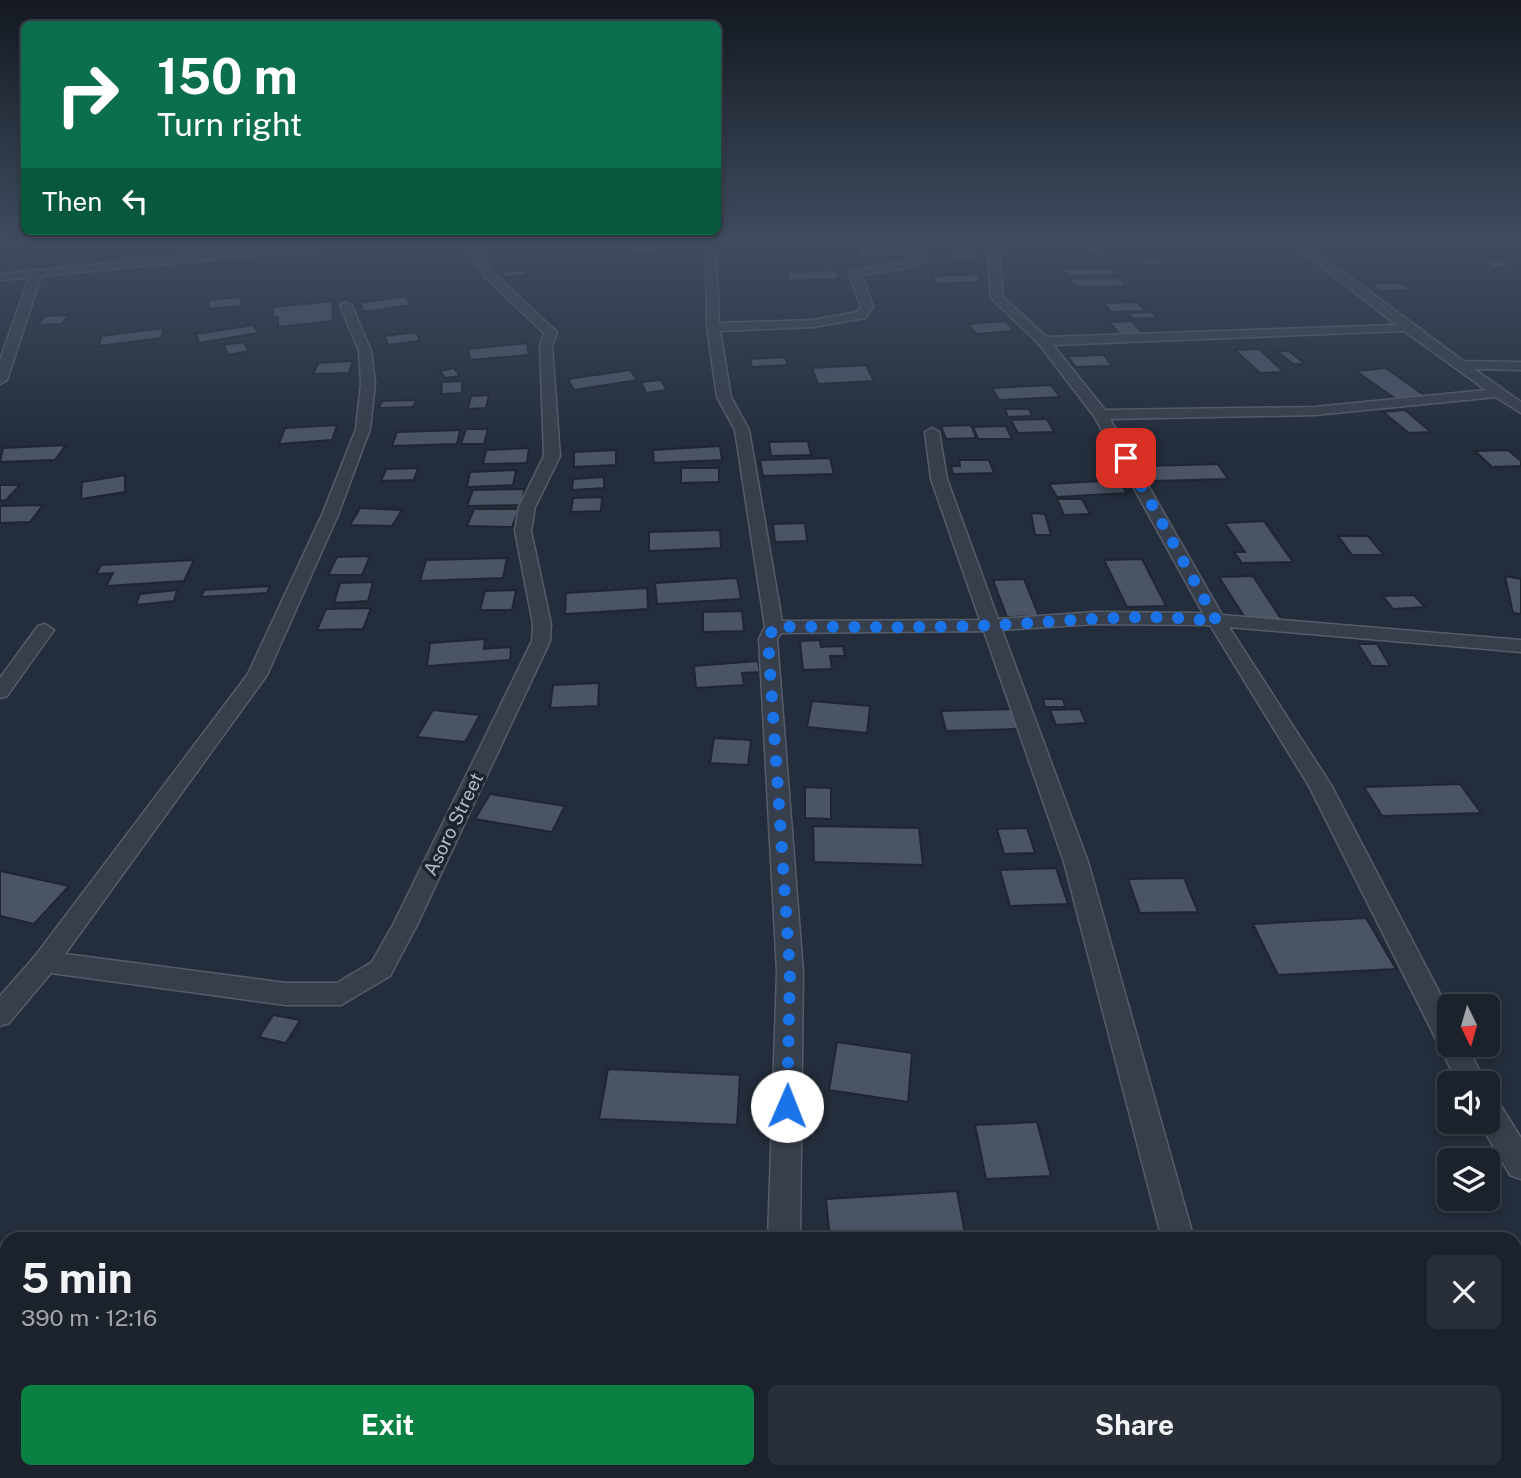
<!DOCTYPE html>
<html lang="en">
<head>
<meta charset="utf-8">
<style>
  :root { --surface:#1b222c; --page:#282f38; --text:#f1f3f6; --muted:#a0a4a9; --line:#393f48; --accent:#0b8043 }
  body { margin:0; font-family:"Public Sans",sans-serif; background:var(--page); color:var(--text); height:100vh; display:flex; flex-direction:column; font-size:26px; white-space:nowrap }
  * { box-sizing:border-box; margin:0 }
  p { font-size:23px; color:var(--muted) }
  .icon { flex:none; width:38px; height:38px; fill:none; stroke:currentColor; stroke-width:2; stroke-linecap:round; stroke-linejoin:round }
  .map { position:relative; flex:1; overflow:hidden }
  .details { position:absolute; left:0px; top:1232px; width:1522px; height:247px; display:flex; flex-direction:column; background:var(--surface); border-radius:21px 21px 0 0; box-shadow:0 4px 10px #0003,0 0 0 2px var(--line) }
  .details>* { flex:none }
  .guide { position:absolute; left:21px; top:21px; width:700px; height:214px; border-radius:10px; box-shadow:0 4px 10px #0003,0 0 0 2px var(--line); background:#0b6e4f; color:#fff; overflow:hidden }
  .needle { width:46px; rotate:175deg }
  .tools { position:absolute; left:1437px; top:994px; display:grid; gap:14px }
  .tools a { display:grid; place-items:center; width:63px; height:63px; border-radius:10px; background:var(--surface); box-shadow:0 4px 10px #0003,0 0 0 2px var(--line); font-size:35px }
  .pin { position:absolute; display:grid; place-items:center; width:60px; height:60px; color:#fff; margin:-30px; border-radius:14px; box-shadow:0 4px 10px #0006 }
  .me { position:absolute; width:77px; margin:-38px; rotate:1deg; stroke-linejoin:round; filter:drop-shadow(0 0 5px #0008) }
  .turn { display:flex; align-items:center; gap:24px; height:147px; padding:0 21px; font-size:32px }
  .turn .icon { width:91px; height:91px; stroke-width:2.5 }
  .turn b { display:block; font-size:49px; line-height:60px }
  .then { display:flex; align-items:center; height:66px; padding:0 21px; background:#0003; gap:14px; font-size:26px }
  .round { display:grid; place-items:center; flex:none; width:74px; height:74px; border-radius:10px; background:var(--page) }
  .head { display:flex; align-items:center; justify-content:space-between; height:119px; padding:0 21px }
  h1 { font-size:42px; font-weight:700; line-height:52px }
  .cta { display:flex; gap:14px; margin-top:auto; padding:14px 21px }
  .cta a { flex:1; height:80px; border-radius:10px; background:var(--accent); color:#fff; font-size:28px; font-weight:700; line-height:80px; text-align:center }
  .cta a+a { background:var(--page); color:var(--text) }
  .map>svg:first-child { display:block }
  .building { fill:#4b5465; stroke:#1f2632; stroke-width:2 }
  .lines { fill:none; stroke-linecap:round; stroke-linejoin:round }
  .street-casing { stroke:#565d69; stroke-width:3 }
  .street { fill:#383f4c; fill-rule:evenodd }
  .route { stroke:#1a73e8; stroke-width:12; stroke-dasharray:0 21.6 }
  .labels { text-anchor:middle; stroke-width:7; stroke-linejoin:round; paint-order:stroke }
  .street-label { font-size:19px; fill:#b4bac7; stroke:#1d2430 }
</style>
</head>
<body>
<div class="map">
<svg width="1521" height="1478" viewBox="0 0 1521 1478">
  <rect width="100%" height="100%" fill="#242d3b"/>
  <g class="building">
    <path d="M1075 239H1095L1105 253 1089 254Z"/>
    <path d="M245 241H266L261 249 238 252Z"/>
    <path d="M658 241 672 248 640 255 626 248Z"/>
    <path d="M909 248 913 255 860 257 857 249Z"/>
    <path d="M972 252 979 259 955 260 949 253Z"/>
    <path d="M1162 259 1167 265H1143L1138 260Z"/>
    <path d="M1483 260H1502L1511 268H1493Z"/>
    <path d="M1109 268 1116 275 1069 276 1063 269Z"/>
    <path d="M525 270 527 275 504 277 503 271Z"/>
    <path d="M835 270 839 279 789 281 786 272Z"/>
    <path d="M977 274 982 282 936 284 932 276Z"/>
    <path d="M1120 278 1127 286 1076 287 1069 279Z"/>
    <path d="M1371 283H1402L1412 290 1380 291Z"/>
    <path d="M405 296 411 305 364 312 360 303Z"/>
    <path d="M242 297 241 306 208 309 209 300Z"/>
    <path d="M332 301 333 321 278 327V317H273V307Z"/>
    <path d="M1137 302 1145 311 1111 312 1104 303Z"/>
    <path d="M1152 312 1157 318 1133 319 1128 313Z"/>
    <path d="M69 315 62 324 37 325 45 316Z"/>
    <path d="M1006 321 1014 331 976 334 968 324Z"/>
    <path d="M1132 321 1144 336H1121L1109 322Z"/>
    <path d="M254 325 258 333 199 343 196 334Z"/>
    <path d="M163 328 162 338 99 346 101 336Z"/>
    <path d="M416 332 420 341 388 345 385 336Z"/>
    <path d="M244 342 249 351 228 355 224 345Z"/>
    <path d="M527 343 529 355 470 360 468 349Z"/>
    <path d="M1259 349 1284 372 1260 373 1235 350Z"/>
    <path d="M1277 351H1289L1305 364H1293Z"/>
    <path d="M1104 355 1112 366 1075 367 1068 356Z"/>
    <path d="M785 357 788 365 752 367 750 359Z"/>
    <path d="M353 361 349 373 313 374 318 363Z"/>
    <path d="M866 365 874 381 818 384 812 368Z"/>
    <path d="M454 368 460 376 445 378 440 371Z"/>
    <path d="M1386 368 1428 398 1397 400 1356 371Z"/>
    <path d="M630 370 637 380 574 390 568 379Z"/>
    <path d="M661 380 667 390 646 393 641 382Z"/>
    <path d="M462 381V393L441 394 442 382Z"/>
    <path d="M1051 385 1060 397 999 400 992 388Z"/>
    <path d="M489 395 486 408 468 409 471 396Z"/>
    <path d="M416 400 413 407 379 408 382 401Z"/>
    <path d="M1005 409H1029L1032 416 1008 417Z"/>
    <path d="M1405 410 1431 432 1409 433 1383 412Z"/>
    <path d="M1047 419 1054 432 1018 433 1011 420Z"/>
    <path d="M337 425 332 440 279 444 285 428Z"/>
    <path d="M971 425 976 438 946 439 941 426Z"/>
    <path d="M1006 426 1012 439H978L973 427Z"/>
    <path d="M466 429H488L484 444H461Z"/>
    <path d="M460 430 457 444 392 446 397 432Z"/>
    <path d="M808 441 811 455 771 456 769 442Z"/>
    <path d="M66 445 55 460 0 462 3 448Z"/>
    <path d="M720 446 722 460 654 463 653 450Z"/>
    <path d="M529 448 527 463 483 464 486 450Z"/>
    <path d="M616 450V465L574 467V452Z"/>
    <path d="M1508 450 1521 461V466L1492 467 1475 451Z"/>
    <path d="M830 458 834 474 763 476 760 460Z"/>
    <path d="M959 460H989L994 473 953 474 951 466H960Z"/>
    <path d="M1218 464 1228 479 1153 481 1144 466Z"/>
    <path d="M418 468 414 480 381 481 386 469Z"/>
    <path d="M681 468H719V482L681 483Z"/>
    <path d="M516 470 513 485 467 487 470 472Z"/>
    <path d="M125 475V492L81 499 82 482Z"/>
    <path d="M604 477V488L572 490 573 479Z"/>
    <path d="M1118 480 1127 493 1057 497 1049 484Z"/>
    <path d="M0 485H20L6 500 0 501Z"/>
    <path d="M525 489 521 505 467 506 473 490Z"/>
    <path d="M602 497 601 511 571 512 573 498Z"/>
    <path d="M1057 499H1082L1090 514 1064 515Z"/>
    <path d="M43 505 30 522 0 523V506Z"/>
    <path d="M360 508 402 510 392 526 350 525Z"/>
    <path d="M474 509H519L512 527 467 526Z"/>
    <path d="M1031 513 1045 514 1051 535H1035Z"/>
    <path d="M1264 521 1293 562 1242 563 1234 552H1245L1225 523Z"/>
    <path d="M805 523 807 541 775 542 773 524Z"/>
    <path d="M720 530 721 548 649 551V532Z"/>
    <path d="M1338 536H1368L1384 555H1352Z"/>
    <path d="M370 556 362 575H328L337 557Z"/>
    <path d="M507 558 503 578 420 581 426 560Z"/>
    <path d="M1142 559 1166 606 1127 607 1104 560Z"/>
    <path d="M194 560 184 581 106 586 113 573 96 574 101 565Z"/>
    <path d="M1253 576 1282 620 1247 621 1219 577Z"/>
    <path d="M1505 576 1521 579V614L1513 613Z"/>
    <path d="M737 578 741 599 657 604 655 583Z"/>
    <path d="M1024 579 1039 616 1007 617 993 580Z"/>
    <path d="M373 582 368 601 334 603 340 583Z"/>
    <path d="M270 586 267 593 201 597 204 590Z"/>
    <path d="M647 588 648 609 565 614 566 593Z"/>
    <path d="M177 590 174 601 136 605 140 594Z"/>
    <path d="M516 590 512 610H480L485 591Z"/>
    <path d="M1414 595 1425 607 1393 609 1383 596Z"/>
    <path d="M371 608 363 629 317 630 326 609Z"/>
    <path d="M742 611 744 631 703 632V612Z"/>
    <path d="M485 639 484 649 511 647 510 660 427 666 430 643Z"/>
    <path d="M820 640 821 647 843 646 845 656H830L832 669 803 670 800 641Z"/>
    <path d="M1358 644H1377L1390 666H1372Z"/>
    <path d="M758 661 760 672 742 673 744 685 696 688 694 666Z"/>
    <path d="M599 683 598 706 550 708 553 685Z"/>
    <path d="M1043 699H1063L1065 707H1045Z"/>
    <path d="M812 701 870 706 867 733 807 727Z"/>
    <path d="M1013 709 1019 729 946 731 941 711Z"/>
    <path d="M1080 709 1086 723 1056 725 1050 710Z"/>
    <path d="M433 710 480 715 465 742 417 737Z"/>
    <path d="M714 738 751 740 748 765 710 763Z"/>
    <path d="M1460 784 1481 813 1382 816 1364 787Z"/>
    <path d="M805 787 831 788V819L805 818Z"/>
    <path d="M490 794 565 806 552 832 475 819Z"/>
    <path d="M813 826 919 828 923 865 814 862Z"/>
    <path d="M1027 828 1035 853 1004 854 997 829Z"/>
    <path d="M1056 868 1068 904 1010 906 1000 870Z"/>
    <path d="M0 871 69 886 34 924 0 916Z"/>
    <path d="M1184 878 1198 912 1140 913 1128 879Z"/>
    <path d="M1366 918 1396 969 1278 975 1253 924Z"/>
    <path d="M273 1015 300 1020 286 1043 259 1037Z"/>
    <path d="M837 1042 912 1053 908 1102 829 1090Z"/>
    <path d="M608 1069 740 1075 737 1125 599 1119Z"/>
    <path d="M1037 1122 1051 1176 986 1179 975 1125Z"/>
    <path d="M957 1191 966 1239H830L826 1199Z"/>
    <path d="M19 1233 64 1239H16Z"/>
    <path d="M7 1253V1334L0 1333V1264Z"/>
    <path d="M530 1472H563L562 1478H529Z"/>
    <path d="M593 1472H622V1478H592Z"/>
    <path d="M674 1472H703V1477L673 1478Z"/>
    <path d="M1094 1472H1123L1124 1478H1096Z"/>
    <path d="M1156 1472H1216L1217 1476 1158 1478Z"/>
  </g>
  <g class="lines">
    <g class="street-casing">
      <g id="street">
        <path d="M183 239H193L188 255 350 239H392L387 242 41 276 7 380 0 384V360L29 278 0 280V274L177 256Z"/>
        <path d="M461 239H472L494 274 557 332 552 346 560 456 535 507 531 531 551 624 550 641 417 925 390 976 341 1005H286L51 973 9 1023 0 1026V996L36 955 248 674 322 515 356 429 361 383 359 351 340 306 346 302 352 306 371 351 375 383 370 429 338 515 267 675 65 954 286 983H337L372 962 394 923 532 641 533 624 515 531 519 507 544 456 540 346 544 333 486 278Z"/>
        <path d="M702 239H712L716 250 719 323 813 320 857 312 861 307 849 273 851 271 910 261 915 258 917 243 959 239 926 247 927 260 913 267 862 275 873 307 865 318 813 327 720 331 731 397 749 430 782 621 980 620 931 479 925 432 932 428 939 432 947 479 998 619 1095 612 1203 613 1094 416 1039 344 991 298 988 250 970 239C980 239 989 244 998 244 1014 242 1029 239 1045 239L999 250 1003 297 1047 337 1396 325 1287 239H1299L1463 361 1521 362V370L1474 369 1521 402V413L1496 397 1315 415 1110 419 1222 615 1521 640V652L1229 627 1331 785 1449 1011V1045H1466L1486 1083H1458L1309 786 1210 625 1095 624 1002 630 1088 862 1194 1239H1162L1064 862 984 631 781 633 777 639 803 972 800 1239H768L777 972 759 639 765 627 735 430 717 397 707 327 706 250ZM1404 331 1486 390 1315 407 1105 410 1053 345Z"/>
        <path d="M45 624 54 630 7 696 0 698V678L38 626Z"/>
        <path d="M1488 1097 1498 1101 1521 1138V1179L1510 1175 1479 1122H1488Z"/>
        <path d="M0 1415 7 1418V1455L0 1452Z"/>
        <path d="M60 1472H123L125 1478H62Z"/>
        <path d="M761 1472H797L796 1478H760Z"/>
        <path d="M1223 1472H1259L1260 1478H1224Z"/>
      </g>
    </g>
    <use href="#street" class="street"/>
  </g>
  <linearGradient id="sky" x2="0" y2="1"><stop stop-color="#141920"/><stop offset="0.54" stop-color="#3f4c60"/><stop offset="1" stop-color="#3f4c60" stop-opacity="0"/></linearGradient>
  <rect width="1521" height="446" fill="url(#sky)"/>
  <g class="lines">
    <path class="route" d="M787 1106 790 972 768 639 774 627C847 626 921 629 993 625 1068 622 1143 611 1217 622L1126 458"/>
  </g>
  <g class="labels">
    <g class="street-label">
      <text transform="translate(453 824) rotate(-64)" y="7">Asoro Street</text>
    </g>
  </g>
</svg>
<div class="tools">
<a><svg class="needle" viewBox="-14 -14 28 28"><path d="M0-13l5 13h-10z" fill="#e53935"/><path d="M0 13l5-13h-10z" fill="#a0a4a9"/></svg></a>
<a><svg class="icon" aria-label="sound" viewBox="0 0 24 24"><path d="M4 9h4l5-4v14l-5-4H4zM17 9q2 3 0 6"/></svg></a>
<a><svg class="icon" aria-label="layers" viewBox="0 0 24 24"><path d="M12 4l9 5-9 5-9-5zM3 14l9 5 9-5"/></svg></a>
</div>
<div class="pin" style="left:1126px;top:458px;background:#d93025"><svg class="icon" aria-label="arrive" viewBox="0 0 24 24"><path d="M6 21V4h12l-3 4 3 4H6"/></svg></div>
<svg class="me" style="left:787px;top:1106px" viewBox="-20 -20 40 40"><circle r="19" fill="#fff"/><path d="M0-13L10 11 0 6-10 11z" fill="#1a73e8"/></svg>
<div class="guide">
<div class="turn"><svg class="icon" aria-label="right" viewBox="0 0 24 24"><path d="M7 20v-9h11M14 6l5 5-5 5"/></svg><div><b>150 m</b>Turn right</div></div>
<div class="then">Then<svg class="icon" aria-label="left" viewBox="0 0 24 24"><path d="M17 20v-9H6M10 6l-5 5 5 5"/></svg></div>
</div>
<section class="details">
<div class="head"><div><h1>5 min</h1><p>390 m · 12:16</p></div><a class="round"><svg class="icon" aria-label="close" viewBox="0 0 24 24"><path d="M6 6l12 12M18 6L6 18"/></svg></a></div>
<div class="cta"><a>Exit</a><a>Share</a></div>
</section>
</div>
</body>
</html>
